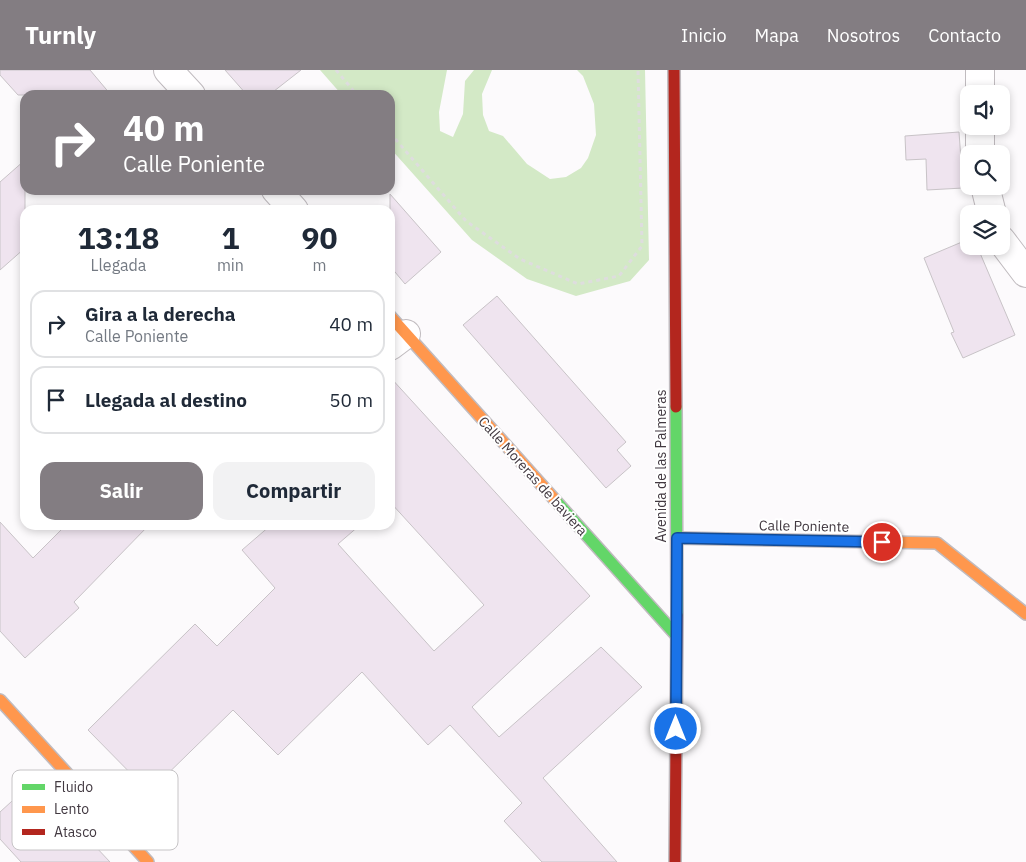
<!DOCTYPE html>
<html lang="es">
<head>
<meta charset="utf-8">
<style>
  :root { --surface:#fff; --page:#f2f2f3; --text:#1f2937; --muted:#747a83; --line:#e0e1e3; --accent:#837d82 }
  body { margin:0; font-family:"IBM Plex Sans",sans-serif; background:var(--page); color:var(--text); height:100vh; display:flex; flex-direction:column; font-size:19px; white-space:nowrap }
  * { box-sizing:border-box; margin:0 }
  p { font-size:16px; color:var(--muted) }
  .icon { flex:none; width:28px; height:28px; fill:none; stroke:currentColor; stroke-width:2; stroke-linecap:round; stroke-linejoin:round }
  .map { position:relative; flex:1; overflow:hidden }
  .drawer { position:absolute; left:20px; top:135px; width:375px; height:325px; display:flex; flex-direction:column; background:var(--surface); border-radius:15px; box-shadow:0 2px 8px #0003 }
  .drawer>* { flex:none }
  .top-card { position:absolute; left:20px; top:20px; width:375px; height:105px; border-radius:15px; box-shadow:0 2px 8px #0003; background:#837d82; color:#fff; overflow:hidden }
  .fabs { position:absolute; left:960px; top:15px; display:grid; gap:10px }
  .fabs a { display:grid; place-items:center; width:50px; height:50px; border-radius:10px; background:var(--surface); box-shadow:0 2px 8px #0003; font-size:25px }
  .pin { position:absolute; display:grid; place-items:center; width:42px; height:42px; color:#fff; margin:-21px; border:2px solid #fff; border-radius:50%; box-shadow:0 1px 5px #0007 }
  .me { position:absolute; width:55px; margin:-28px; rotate:0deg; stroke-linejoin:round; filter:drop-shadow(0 0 4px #0008) }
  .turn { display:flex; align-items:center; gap:18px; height:105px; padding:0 20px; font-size:22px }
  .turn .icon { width:65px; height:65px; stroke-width:2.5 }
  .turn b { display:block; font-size:35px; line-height:42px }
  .eta { display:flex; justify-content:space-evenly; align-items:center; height:85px; text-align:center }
  .eta b { font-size:30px; font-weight:800; line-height:35px }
  .button { display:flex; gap:10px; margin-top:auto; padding:10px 20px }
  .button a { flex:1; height:58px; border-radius:15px; background:var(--accent); color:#fff; font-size:20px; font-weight:800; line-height:58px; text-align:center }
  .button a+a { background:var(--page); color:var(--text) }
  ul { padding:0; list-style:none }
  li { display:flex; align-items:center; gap:15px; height:68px; margin:0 10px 8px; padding:0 10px; border:2px solid var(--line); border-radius:15px }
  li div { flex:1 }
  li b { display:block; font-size:19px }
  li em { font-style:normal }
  header { display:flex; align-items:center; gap:30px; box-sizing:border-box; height:70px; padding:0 25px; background:var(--accent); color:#fff }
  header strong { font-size:24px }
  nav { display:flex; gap:28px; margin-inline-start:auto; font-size:18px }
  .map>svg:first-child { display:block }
  .green { fill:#d3e9c6 }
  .building { fill:#efe4ef; stroke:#c8c3c7 }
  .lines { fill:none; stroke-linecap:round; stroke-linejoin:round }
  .street-casing { stroke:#c0bbbf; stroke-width:30 }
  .fast-casing { stroke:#c0bbbf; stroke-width:14 }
  .slow-casing { stroke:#c0bbbf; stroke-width:14 }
  .jam-casing { stroke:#c0bbbf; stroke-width:14 }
  .path { stroke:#deddde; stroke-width:3; stroke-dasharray:4 4; stroke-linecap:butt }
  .street { stroke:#fffeff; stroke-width:28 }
  .fast { stroke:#63d668; stroke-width:11 }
  .slow { stroke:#ff974d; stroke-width:11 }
  .jam { stroke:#b3261e; stroke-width:11 }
  .route-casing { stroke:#114b97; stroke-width:12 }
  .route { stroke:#1a73e8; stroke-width:9 }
  .labels { text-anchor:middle; stroke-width:4; stroke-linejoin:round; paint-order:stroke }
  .street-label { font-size:14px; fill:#423941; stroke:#fff }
  .key { fill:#fff; stroke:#c6c4c6; stroke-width:1 }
  .key-label { font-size:14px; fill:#423941 }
</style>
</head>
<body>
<header>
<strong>Turnly</strong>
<nav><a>Inicio</a><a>Mapa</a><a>Nosotros</a><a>Contacto</a></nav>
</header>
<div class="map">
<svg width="1026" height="792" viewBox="0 0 1026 792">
  <rect width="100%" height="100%" fill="#fcfafc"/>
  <path class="green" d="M320 0H447L439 42 440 61 453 67 463 44 465 11 474 0H492L482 24 483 45 489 61 503 66 527 94 550 109 566 107 581 98 588 88 596 65 594 34 583 6 577 0H645L649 190 630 211 576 226 527 209 472 170 390 78V25H342Z"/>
  <g class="building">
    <path d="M0 0H90L111 25H18L0 5Z"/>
    <path d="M225 0H301L269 25H247Z"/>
    <path d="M959 62 963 118 927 120 926 89 906 90 905 66Z"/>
    <path d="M25 90V178L0 200V112Z"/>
    <path d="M390 124 441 182 405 214 390 196Z"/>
    <path d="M969 169V176H977L1015 265 963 288 951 263 954 262 924 188Z"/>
    <path d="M497 226 626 372 617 380 631 396 606 418 463 255Z"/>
    <path d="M390 307 590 526 472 637 499 667 601 577 642 617 543 708 617 792H542L504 751 522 733 450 655 428 675 362 602 278 685 233 640 149 722 88 660 195 554 217 576 275 518 242 480 271 455H360L338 474 434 581 484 535 390 432Z"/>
    <path d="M0 452 33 488 66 455H149L74 532 79 538 25 588 0 561Z"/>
    <path d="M34 711 110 792H21L0 769V742Z"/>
  </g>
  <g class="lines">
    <g class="street-casing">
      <g id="street">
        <path d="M168 0 191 25"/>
        <path d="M980 24V0"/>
        <path d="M980 84V56"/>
        <path d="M985 116 992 144"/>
        <path d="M276 120 294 140"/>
        <path d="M1001 170 1026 203"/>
        <path d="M390 276 406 264"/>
      </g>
    </g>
    <g class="fast-casing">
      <g id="fast">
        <path d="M676 337 677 545"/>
        <path d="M555 430 676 565"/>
      </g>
    </g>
    <g class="slow-casing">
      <g id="slow">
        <path d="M390 246 555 430"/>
        <path d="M677 468 937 473 1026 544"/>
        <path d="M0 630 148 792"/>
      </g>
    </g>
    <g class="jam-casing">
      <g id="jam">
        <path d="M674 0 676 337"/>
        <path d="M675 792 677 545"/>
      </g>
    </g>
    <g class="path">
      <path d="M336 0 357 25"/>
      <path d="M390 63 466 151 520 189 578 214 619 206 642 176 638 0"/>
    </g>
    <use href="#street" class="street"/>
    <use href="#fast" class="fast"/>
    <use href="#slow" class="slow"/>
    <use href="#jam" class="jam"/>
  </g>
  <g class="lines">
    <g class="route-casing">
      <path id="route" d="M676 659 677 468 882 472"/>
    </g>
    <use href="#route" class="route"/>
  </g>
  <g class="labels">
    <g class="street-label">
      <text transform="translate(661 396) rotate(-90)" y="5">Avenida de las Palmeras</text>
      <text transform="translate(533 406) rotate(48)" y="5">Calle Moreras de baviera</text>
      <text transform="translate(804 456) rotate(1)" y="5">Calle Poniente</text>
    </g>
  </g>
  <rect x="12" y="700" width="166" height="80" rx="8" class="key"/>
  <rect x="22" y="714" width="23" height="6" fill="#63d668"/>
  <rect x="22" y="736" width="23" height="7" fill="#ff974d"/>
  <rect x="22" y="759" width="23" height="6" fill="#b3261e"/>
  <g class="key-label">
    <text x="54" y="722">Fluido</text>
    <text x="54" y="744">Lento</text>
    <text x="54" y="767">Atasco</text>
  </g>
</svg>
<div class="fabs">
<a><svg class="icon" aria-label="sound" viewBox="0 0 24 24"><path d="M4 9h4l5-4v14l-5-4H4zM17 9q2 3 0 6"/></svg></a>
<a><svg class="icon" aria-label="search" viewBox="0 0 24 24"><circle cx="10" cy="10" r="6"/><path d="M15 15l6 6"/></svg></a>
<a><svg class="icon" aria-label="layers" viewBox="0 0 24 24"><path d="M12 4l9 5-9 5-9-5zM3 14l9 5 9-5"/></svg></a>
</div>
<div class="pin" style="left:882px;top:472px;background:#d93025"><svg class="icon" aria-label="arrive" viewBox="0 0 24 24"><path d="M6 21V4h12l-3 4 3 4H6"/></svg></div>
<svg class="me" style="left:676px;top:659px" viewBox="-20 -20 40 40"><circle r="17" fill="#1a73e8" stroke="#fff" stroke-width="3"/><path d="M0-11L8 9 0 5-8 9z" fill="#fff"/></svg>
<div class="top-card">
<div class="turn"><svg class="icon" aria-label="right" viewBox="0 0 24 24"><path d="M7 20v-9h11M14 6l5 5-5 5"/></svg><div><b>40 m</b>Calle Poniente</div></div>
</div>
<section class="drawer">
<div class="eta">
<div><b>13:18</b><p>Llegada</p></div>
<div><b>1</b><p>min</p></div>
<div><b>90</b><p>m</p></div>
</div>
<ul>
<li><svg class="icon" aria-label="right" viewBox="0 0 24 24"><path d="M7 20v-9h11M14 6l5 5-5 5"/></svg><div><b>Gira a la derecha</b><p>Calle Poniente</p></div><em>40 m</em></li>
<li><svg class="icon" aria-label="arrive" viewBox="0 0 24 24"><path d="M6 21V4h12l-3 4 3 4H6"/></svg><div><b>Llegada al destino</b></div><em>50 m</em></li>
</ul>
<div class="button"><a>Salir</a><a>Compartir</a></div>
</section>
</div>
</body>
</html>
